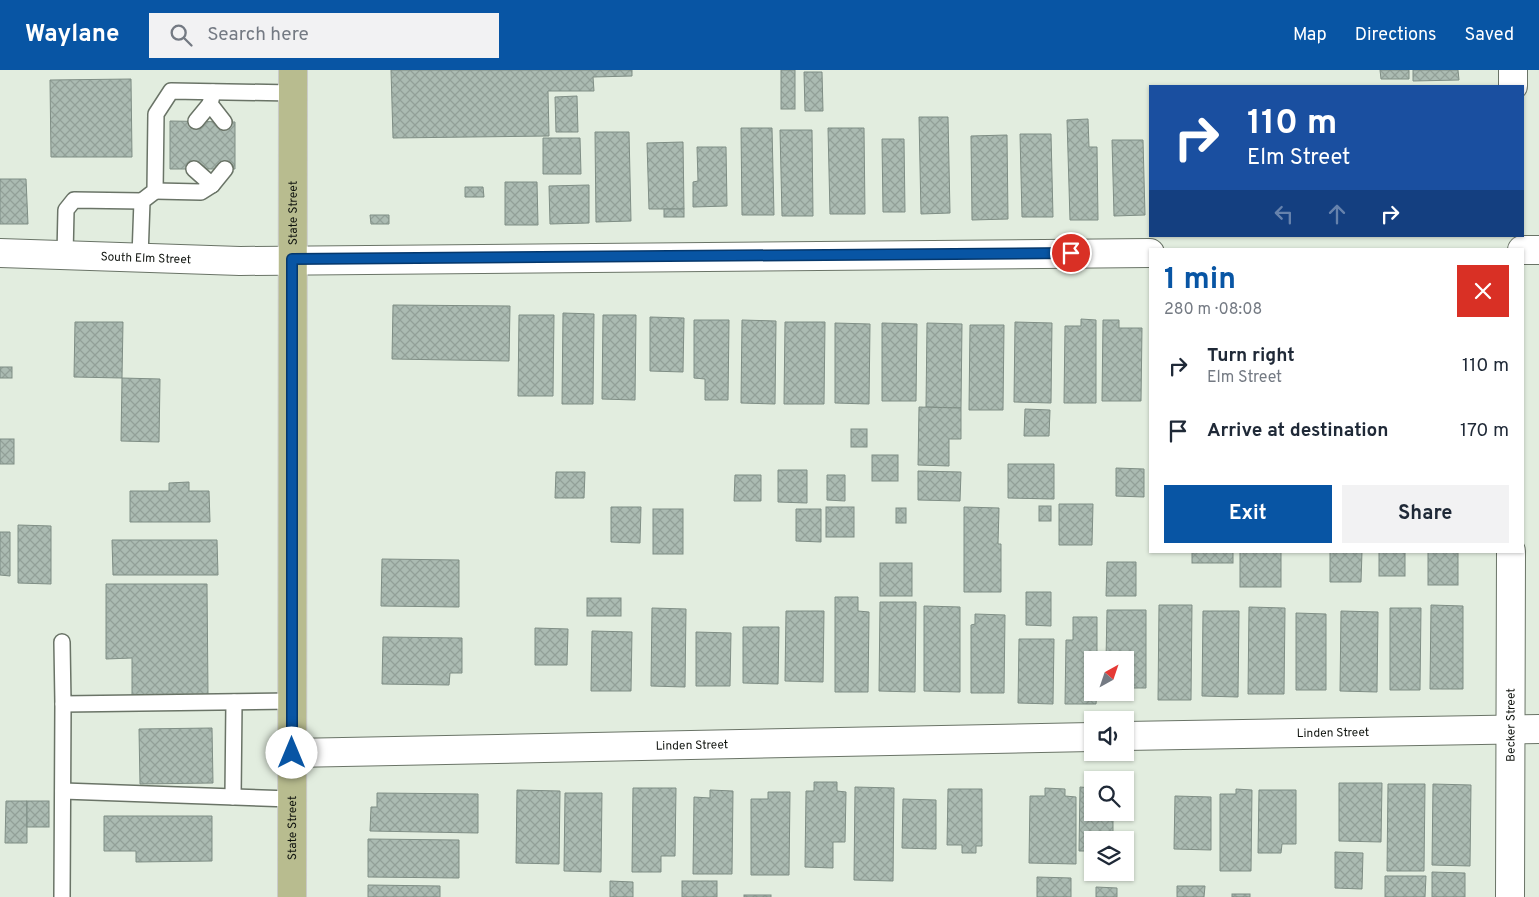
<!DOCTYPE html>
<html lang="en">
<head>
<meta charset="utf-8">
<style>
  :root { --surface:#fff; --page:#f2f2f3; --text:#1f2937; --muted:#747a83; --accent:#0855a4 }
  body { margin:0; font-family:Overpass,sans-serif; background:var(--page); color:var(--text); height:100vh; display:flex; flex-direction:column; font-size:19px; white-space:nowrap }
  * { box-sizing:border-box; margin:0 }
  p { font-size:16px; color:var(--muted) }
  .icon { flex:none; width:28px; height:28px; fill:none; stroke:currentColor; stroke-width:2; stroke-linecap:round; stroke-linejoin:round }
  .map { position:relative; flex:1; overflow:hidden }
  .details { position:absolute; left:1149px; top:178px; width:375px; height:305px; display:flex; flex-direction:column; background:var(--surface); border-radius:0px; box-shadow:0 1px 4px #0004 }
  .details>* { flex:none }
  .hud { position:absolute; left:1149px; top:15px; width:375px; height:152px; border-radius:0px; box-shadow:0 1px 4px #0004; background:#1a4fa0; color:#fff; overflow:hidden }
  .needle { width:32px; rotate:40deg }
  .controls { position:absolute; left:1084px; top:581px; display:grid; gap:10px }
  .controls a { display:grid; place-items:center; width:50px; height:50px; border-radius:0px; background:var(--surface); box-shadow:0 1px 4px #0004; font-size:25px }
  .pin { position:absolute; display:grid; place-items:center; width:42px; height:42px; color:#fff; margin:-21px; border:2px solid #fff; border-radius:50%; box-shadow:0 1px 5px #0007 }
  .me { position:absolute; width:55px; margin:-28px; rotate:0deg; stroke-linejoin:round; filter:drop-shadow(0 0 4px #0008) }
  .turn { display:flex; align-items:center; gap:18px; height:105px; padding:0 15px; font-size:22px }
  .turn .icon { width:65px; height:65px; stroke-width:2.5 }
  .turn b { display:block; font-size:35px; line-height:42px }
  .lanes { display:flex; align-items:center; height:48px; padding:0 15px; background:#0003; justify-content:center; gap:25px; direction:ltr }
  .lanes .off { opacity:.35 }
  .round { display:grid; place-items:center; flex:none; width:52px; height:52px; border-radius:0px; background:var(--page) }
  .summary { display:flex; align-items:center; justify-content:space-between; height:85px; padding:0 15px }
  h1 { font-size:30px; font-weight:700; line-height:38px; color:var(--accent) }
  .cta { display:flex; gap:10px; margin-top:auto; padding:10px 15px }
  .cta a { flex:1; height:58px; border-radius:0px; background:var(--accent); color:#fff; font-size:20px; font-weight:700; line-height:58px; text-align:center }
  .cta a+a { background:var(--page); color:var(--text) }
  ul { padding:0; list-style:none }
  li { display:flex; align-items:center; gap:15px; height:65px; padding:0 15px }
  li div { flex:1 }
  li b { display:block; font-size:19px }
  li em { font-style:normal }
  header { display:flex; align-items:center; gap:30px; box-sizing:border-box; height:70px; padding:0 25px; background:var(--accent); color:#fff }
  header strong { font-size:24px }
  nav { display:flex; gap:28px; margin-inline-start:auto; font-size:18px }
  .search { width:350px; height:45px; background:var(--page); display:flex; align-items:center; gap:12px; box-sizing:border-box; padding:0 18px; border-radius:0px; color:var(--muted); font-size:19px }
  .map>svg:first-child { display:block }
  .building { fill:url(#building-cross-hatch); stroke:#7f8e85 }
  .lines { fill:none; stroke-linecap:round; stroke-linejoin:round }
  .lane-casing { stroke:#6a7467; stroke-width:18 }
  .street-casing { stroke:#6a7467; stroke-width:30 }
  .primary-casing { stroke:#cacbca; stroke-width:30 }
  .lane { stroke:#fff; stroke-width:15 }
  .street { stroke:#fff; stroke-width:28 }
  .primary { stroke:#b8bc8f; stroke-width:28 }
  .route-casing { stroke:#05376b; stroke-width:12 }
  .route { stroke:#0855a4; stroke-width:9 }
  .labels { text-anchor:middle; stroke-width:4.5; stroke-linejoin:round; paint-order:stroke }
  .street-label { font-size:12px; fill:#0f130e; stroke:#f0faec }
</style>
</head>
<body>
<header>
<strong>Waylane</strong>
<div class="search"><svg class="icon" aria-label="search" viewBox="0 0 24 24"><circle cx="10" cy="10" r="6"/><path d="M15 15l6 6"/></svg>Search here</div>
<nav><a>Map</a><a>Directions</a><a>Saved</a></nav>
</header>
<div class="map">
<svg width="1539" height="827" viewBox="0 0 1539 827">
  <defs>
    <pattern id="building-cross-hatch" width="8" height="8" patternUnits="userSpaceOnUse" patternTransform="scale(1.25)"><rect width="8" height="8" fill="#abbbb2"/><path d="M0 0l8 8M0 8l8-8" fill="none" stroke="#92a098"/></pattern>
  </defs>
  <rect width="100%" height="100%" fill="#e2eddf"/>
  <g class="building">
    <path d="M391 0H632V6L593 7 594 21H548L549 66 393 68Z"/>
    <rect x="781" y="0" width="14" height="39"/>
    <path d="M1380 0H1409V9H1381Z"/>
    <path d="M1413 0H1458L1459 10 1413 11Z"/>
    <path d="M804 2H822L823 41H805Z"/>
    <path d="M131 9 132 87H51L50 10Z"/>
    <path d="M577 26 578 62H556L555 27Z"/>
    <path d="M919 47H948L950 143 921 144Z"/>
    <path d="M1088 49 1089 77H1097L1098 150H1070L1067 50Z"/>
    <path d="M170 51 235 52V99H170Z"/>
    <path d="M741 58H772L774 145H742Z"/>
    <path d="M828 58H864L865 144H830Z"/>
    <path d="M780 60H812L813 146H782Z"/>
    <path d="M595 62H629L631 151 596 152Z"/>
    <path d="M1020 64H1051L1053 147H1022Z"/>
    <path d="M1007 65 1008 149 972 150 971 66Z"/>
    <path d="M543 68H580L581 104H543Z"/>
    <path d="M882 69H904L905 142H883Z"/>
    <path d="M1112 70H1143L1145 145 1114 146Z"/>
    <path d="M683 72 684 139H649L647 73Z"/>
    <path d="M697 77H726L727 136 693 137V112L698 111Z"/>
    <path d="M0 109H26L28 154H0Z"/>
    <path d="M505 112H537L538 155H505Z"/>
    <path d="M589 115V153L550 154 549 116Z"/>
    <path d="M465 117H483L484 127H465Z"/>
    <rect x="664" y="139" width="20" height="8"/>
    <path d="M370 145H389V154H371Z"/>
    <path d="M393 235 510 236 509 291 392 289Z"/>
    <path d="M563 243 594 244 593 334H562Z"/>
    <path d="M519 245H554L553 326H518Z"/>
    <path d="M603 245H636L635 330 602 329Z"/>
    <path d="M650 247 684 248 683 302 650 301Z"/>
    <path d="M1081 249 1096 250V333H1064L1065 256H1081Z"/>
    <path d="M694 250H729L728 330H705V309L694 308Z"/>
    <path d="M742 250 776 251 775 334 741 333Z"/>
    <path d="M1103 250H1119V258H1142L1141 331H1102Z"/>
    <path d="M75 252H123L122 308 74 307Z"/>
    <path d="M785 252H825L824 334H784Z"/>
    <path d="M1015 252 1052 253 1051 333 1014 332Z"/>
    <path d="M835 253 870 254 869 334 835 333Z"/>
    <path d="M882 253 917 254 916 331H882Z"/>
    <path d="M927 253 962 254 961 338 926 337Z"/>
    <path d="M970 255H1004L1003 340H969Z"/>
    <rect x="0" y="297" width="12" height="11"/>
    <path d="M122 308 160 309 159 372 121 371Z"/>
    <path d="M919 337 961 338V369H949V396L918 395Z"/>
    <path d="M1025 339 1050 340 1049 366H1024Z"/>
    <rect x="851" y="359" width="16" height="18"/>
    <rect x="0" y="369" width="14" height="25"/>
    <rect x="872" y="385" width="26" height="26"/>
    <path d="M1008 394H1054V429L1008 428Z"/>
    <path d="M1116 398 1144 399V427L1116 426Z"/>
    <path d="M778 400H807V433L778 432Z"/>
    <path d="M918 401 961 402 960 431 918 430Z"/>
    <path d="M556 402H585L584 428H555Z"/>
    <path d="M735 405H761V431H734Z"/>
    <path d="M827 405H845V431L827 430Z"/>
    <path d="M189 412V421H209L210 452H130V421H169V413Z"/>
    <path d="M1059 434H1093L1092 475H1059Z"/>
    <rect x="1039" y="436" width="12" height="15"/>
    <path d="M611 437H641L640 473 611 472Z"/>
    <rect x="826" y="437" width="28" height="30"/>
    <path d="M964 437 999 438 998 474H1001V522H964Z"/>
    <rect x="896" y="438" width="10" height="15"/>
    <rect x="653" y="439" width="30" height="45"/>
    <path d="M796 439H821V472L796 471Z"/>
    <path d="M18 455 51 456V514L18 513Z"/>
    <path d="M0 462H10V506L0 505Z"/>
    <path d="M112 470H217L218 505H113Z"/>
    <rect x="1192" y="481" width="41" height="12"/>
    <rect x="1240" y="481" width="41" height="36"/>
    <path d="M1330 481H1362L1361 512H1330Z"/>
    <rect x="1379" y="481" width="26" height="25"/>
    <rect x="1428" y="481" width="30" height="34"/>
    <path d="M382 489 459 490V537L381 536Z"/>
    <path d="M1107 492H1136V526H1106Z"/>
    <rect x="880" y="493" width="32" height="33"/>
    <path d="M106 514H207L208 626H132V588L106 589Z"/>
    <path d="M1026 522H1051V556L1026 555Z"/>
    <path d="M835 527H858V541L869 542 868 622H835Z"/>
    <rect x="587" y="528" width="34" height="18"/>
    <path d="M880 532H916L915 622 879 621Z"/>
    <path d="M1159 535H1192L1191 630H1158Z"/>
    <path d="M1431 535 1463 536V619H1430Z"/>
    <path d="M924 536 960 537V622L924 621Z"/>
    <path d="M1249 537 1285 538 1284 624H1248Z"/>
    <path d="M652 538 686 539 685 617 651 616Z"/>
    <path d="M1390 538H1421L1420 620H1390Z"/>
    <path d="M1107 540H1146V618H1125V590H1106Z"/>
    <path d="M786 541H824L823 612 785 611Z"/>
    <path d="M1203 541H1239L1238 627 1202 626Z"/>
    <path d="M1341 541 1378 542 1377 622 1340 621Z"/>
    <path d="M1296 543 1326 544V620H1296Z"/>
    <path d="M975 544 1005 545 1004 623H971V555L975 554Z"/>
    <path d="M1073 547H1097V590H1092V622H1097L1096 634H1065L1066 570H1073Z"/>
    <path d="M743 557H779L778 614 743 613Z"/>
    <path d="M535 558 568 559 567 595H535Z"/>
    <path d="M592 561 632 562 631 621H591Z"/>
    <path d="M696 562 731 563 730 616H696Z"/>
    <path d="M383 567 462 568V603H450L449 615 382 614Z"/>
    <path d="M1019 569H1054L1053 634 1018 633Z"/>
    <path d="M212 658 213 713 140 714 139 659Z"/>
    <path d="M814 712H837V721L846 722 845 772H833V798L805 797 806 721H814Z"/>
    <path d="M1339 713H1382L1381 772 1339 771Z"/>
    <path d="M1388 714H1425L1424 801H1387Z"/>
    <path d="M1433 714 1471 715 1470 796 1432 795Z"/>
    <path d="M855 717 894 718 893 811 854 810Z"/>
    <path d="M1080 717 1092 718V742H1113V770H1092V781H1079Z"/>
    <path d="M633 718H676L675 786H661V802H632Z"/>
    <path d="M1045 718 1065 719V726L1076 727V794L1029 793 1030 726H1045Z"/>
    <path d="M948 719H982V776H976V783H962V775H947Z"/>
    <path d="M1236 719 1252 720 1251 801H1220V724H1236Z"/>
    <path d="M517 720 560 721 559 794 516 793Z"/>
    <path d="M710 720 733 721 732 804H693L694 727 710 728Z"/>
    <path d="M1259 720H1296V774H1282L1281 783H1258Z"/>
    <path d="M768 722H790L789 805H751V729H768Z"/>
    <path d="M377 723 478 724V763L370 761 371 737H377Z"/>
    <path d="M565 723H602L601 802 564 801Z"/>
    <path d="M1175 726 1211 727V780L1174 779Z"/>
    <path d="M903 729 936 730V779L902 778Z"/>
    <path d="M6 731H27V773H5Z"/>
    <rect x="27" y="731" width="22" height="26"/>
    <path d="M104 746H212V791L136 792V781H104Z"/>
    <path d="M368 769 459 770V808L368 807Z"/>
    <path d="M1335 782 1363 783 1362 819 1335 818Z"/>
    <path d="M1432 802 1465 803V827H1432Z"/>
    <path d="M1385 806H1426L1425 827H1385Z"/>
    <path d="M1037 807 1071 808V827H1037Z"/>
    <path d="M610 811 633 812V827H610Z"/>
    <rect x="682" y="811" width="35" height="16"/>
    <path d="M368 815 440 816V827H368Z"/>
    <path d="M1177 816H1205L1204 827H1177Z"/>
    <path d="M1096 817 1117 818V827H1096Z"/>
    <rect x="1232" y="824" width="18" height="3"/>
    <rect x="744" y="825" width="27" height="2"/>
  </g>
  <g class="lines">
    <g class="lane-casing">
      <g id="lane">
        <path d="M213 22 210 34 224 52"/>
        <path d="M196 51 210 34"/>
        <path d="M194 99 212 115"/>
        <path d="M155 121 201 122 212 115 225 99"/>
        <path d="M65 185 66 140 74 130 142 131"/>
        <path d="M140 187 142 131 155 121 156 44 171 21 293 23"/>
        <path d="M62 572 63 634 292 631"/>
        <path d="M63 721 291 729"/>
        <path d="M233 727 234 632"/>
        <path d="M62 827 63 634"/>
      </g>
    </g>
    <g class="street-casing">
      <g id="street">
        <path d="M1513 16V0"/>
        <path d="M1522 180H1539"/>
        <path id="s1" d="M0 183 240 191 1150 183"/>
        <path id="s2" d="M1125 666 1539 659"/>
        <path id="s3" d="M292 683 1092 667"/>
        <path id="s4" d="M1510 827 1511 481"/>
      </g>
    </g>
    <g class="primary-casing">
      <g id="primary">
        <path id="s5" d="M292 827 293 0"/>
      </g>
    </g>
    <use href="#lane" class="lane"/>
    <use href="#street" class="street"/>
    <use href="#primary" class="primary"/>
  </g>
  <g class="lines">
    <g class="route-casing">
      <path id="route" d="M292 683V189L1071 183"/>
    </g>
    <use href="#route" class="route"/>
  </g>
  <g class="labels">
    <g class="street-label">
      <text dy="4" stroke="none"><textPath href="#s5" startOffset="684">State Street</textPath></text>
      <text dy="4" stroke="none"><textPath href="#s1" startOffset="146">South Elm Street</textPath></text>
      <text dy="4" stroke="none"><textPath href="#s4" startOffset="172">Becker Street</textPath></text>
      <text dy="4" stroke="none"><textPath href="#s2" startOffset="208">Linden Street</textPath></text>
      <text dy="4" stroke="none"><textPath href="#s3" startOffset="400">Linden Street</textPath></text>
      <text dy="4" stroke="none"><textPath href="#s5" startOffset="69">State Street</textPath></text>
    </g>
  </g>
</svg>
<div class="controls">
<a><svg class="needle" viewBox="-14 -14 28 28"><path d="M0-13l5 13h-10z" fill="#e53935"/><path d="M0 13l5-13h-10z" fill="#747a83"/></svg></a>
<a><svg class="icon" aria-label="sound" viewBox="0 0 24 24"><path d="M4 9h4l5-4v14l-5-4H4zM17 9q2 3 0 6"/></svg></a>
<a><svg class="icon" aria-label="search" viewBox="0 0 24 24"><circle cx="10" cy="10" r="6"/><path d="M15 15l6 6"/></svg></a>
<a><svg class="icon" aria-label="layers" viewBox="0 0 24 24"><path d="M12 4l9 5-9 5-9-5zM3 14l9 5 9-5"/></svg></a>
</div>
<div class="pin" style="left:1071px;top:183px;background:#d93025"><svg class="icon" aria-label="arrive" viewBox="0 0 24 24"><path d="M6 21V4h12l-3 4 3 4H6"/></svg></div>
<svg class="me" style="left:292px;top:683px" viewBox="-20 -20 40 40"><circle r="19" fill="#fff"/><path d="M0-13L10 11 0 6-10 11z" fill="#0855a4"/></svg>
<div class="hud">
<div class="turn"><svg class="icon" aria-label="right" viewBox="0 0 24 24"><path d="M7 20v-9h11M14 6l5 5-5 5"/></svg><div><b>110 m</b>Elm Street</div></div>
<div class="lanes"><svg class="icon off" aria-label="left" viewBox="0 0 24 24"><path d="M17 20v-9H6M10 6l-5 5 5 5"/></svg><svg class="icon off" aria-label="ahead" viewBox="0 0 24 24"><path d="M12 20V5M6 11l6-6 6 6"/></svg><svg class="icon" aria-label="right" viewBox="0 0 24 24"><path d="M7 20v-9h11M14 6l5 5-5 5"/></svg></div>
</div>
<section class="details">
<div class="summary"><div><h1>1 min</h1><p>280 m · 08:08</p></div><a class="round" style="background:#d93025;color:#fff"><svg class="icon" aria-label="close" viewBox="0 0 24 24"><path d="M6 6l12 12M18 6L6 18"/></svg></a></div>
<ul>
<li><svg class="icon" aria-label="right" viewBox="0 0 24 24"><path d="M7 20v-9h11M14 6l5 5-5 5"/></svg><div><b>Turn right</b><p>Elm Street</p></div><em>110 m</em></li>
<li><svg class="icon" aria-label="arrive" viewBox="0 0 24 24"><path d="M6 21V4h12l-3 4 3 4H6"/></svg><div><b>Arrive at destination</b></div><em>170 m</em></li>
</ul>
<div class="cta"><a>Exit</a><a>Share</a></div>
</section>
</div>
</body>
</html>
